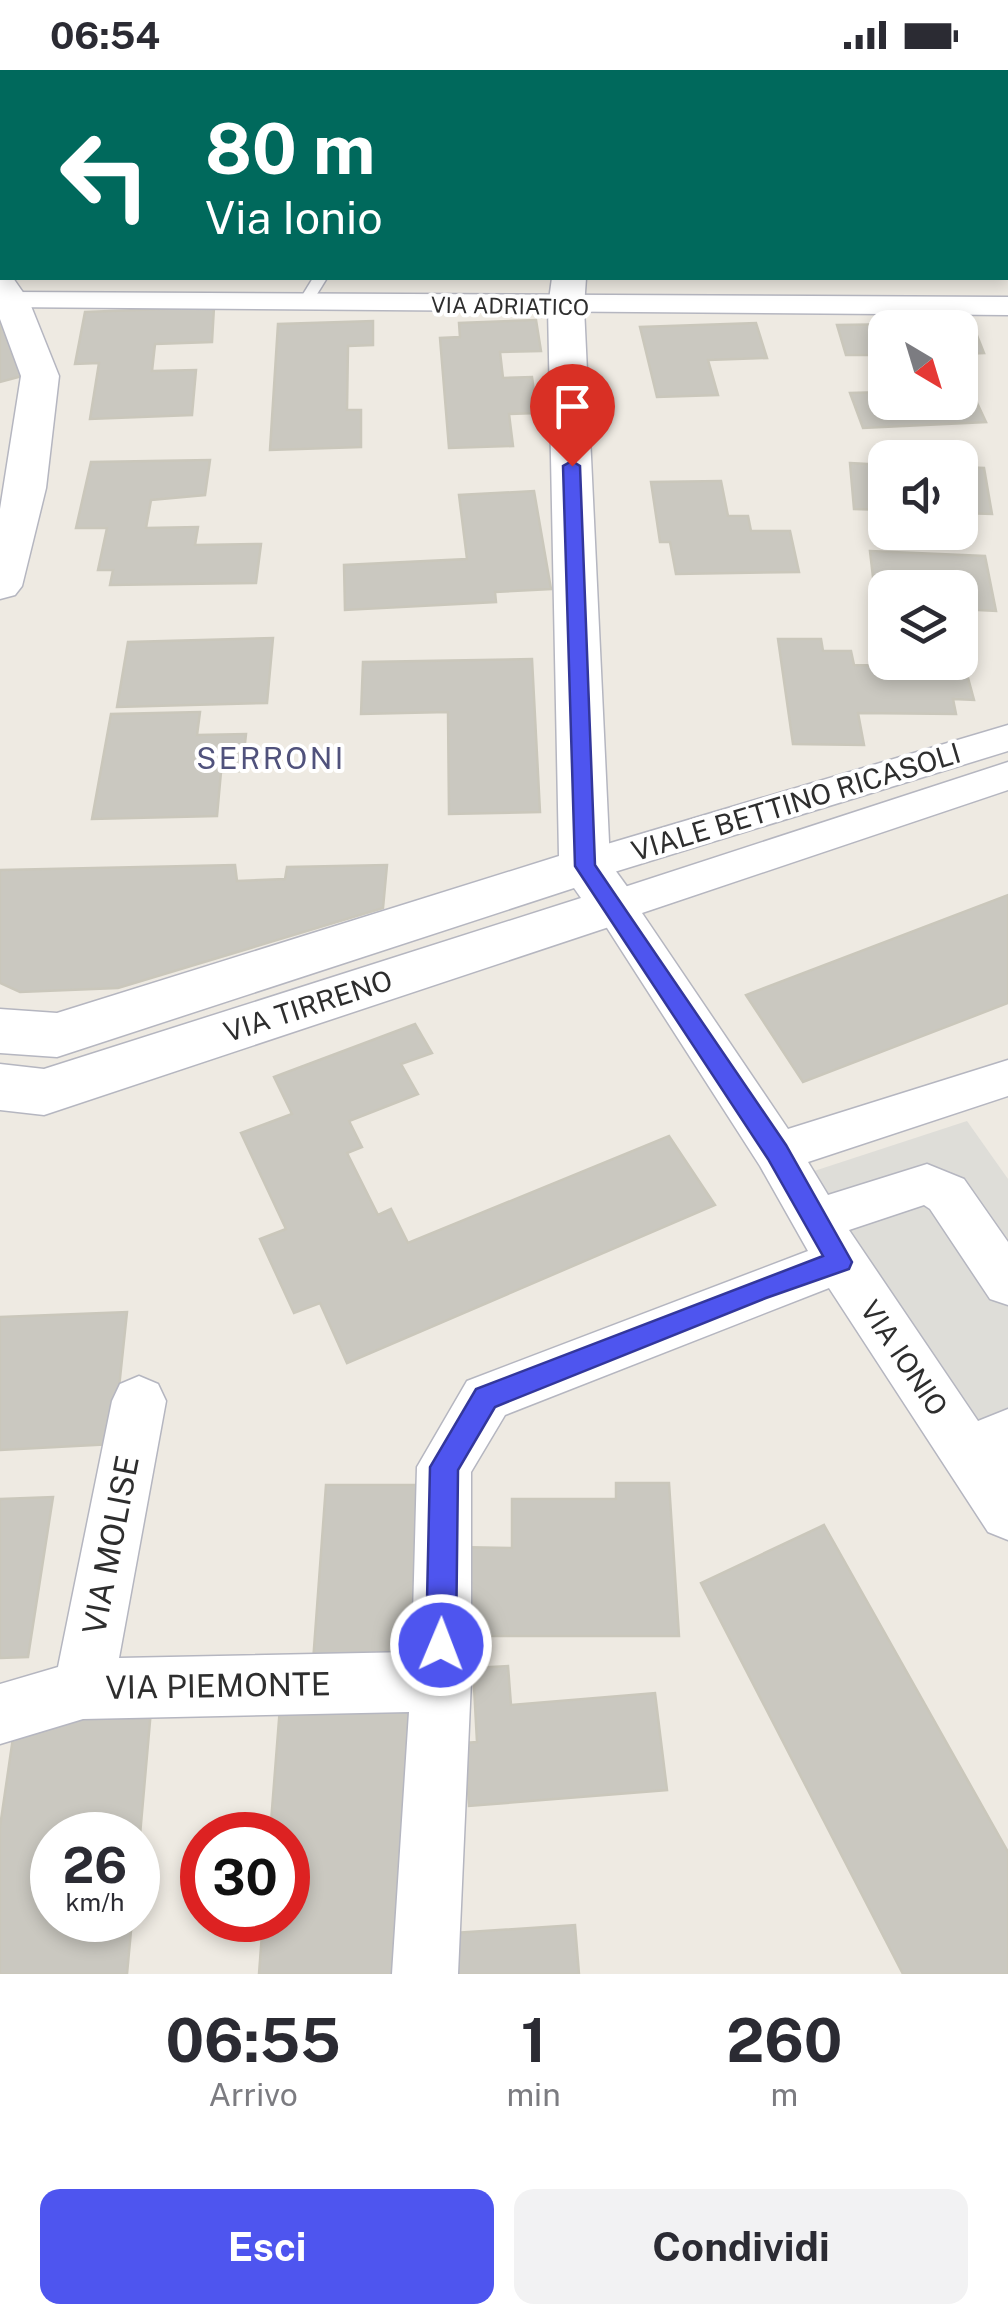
<!DOCTYPE html>
<html lang="it">
<head>
<meta charset="utf-8">
<style>
  :root { --surface:#fff; --page:#f2f2f3; --text:#2b2b33; --muted:#7c7c81; --accent:#4e55ef }
  body { margin:0; font-family:"Public Sans",sans-serif; background:var(--page); color:var(--text); height:100vh; display:flex; flex-direction:column; font-size:38px; white-space:nowrap }
  * { box-sizing:border-box; margin:0 }
  p { font-size:32px; color:var(--muted) }
  .icon { flex:none; width:55px; height:55px; fill:none; stroke:currentColor; stroke-width:2; stroke-linecap:round; stroke-linejoin:round }
  .map { position:relative; height:1904px; overflow:hidden }
  .sheet { display:flex; flex-direction:column; background:var(--surface); flex:1 }
  .sheet>* { flex:none }
  .top-card { position:absolute; left:0px; top:0px; width:1010px; height:210px; box-shadow:0 5px 15px #0003; background:#00695c; color:#fff; overflow:hidden }
  .needle { width:65px; rotate:142deg }
  .tools { position:absolute; left:868px; top:240px; display:grid; gap:20px }
  .tools a { display:grid; place-items:center; width:110px; height:110px; border-radius:20px; background:var(--surface); box-shadow:0 5px 15px #0003; font-size:50px }
  .speed { position:absolute; left:30px; top:1742px; display:flex; gap:20px; font-size:50px; font-weight:700; text-align:center }
  .speed>* { display:grid; place-content:center; width:130px; height:130px; border-radius:50%; background:var(--surface); box-shadow:0 5px 15px #0003; line-height:1 }
  .speed small { font-size:25px; font-weight:400 }
  .speed .limit { border:15px solid #d22; background:#fff; color:#111 }
  .pin { position:absolute; display:grid; place-items:center; width:85px; height:85px; color:#fff; margin:-102px -42px; border-radius:50% 50% 50% 0; rotate:-45deg; box-shadow:0 0 10px #0007 }
  .pin .icon { rotate:45deg }
  .me { position:absolute; width:110px; margin:-55px; rotate:1deg; stroke-linejoin:round; filter:drop-shadow(0 0 8px #0008) }
  .turn { display:flex; align-items:center; gap:35px; height:210px; padding:0 40px; font-size:45px }
  .turn .icon { width:130px; height:130px; stroke-width:2.5 }
  .turn b { display:block; font-size:70px; line-height:85px }
  .eta { display:flex; justify-content:space-evenly; align-items:center; height:170px; text-align:center }
  .eta b { font-size:60px; font-weight:700; line-height:70px }
  .button { display:flex; gap:20px; margin-top:auto; padding:20px 40px }
  .button a { flex:1; height:115px; border-radius:20px; background:var(--accent); color:#fff; font-size:40px; font-weight:700; line-height:115px; text-align:center }
  .button a+a { background:var(--page); color:var(--text) }
  .status { display:flex; justify-content:space-between; align-items:center; height:70px; padding:0 50px; background:var(--surface); direction:ltr }
  .status svg { height:28px; fill:currentColor }
  .map>svg:first-child { display:block }
  .plaza { fill:#deddd8 }
  .building { fill:#cac8c0; stroke:#cac7bb; stroke-width:2.5 }
  .lines { fill:none; stroke-linecap:round; stroke-linejoin:round }
  .lane-casing { stroke:#b5b6c0; stroke-width:3 }
  .street-casing { stroke:#b5b6c0; stroke-width:3 }
  .secondary-casing { stroke:#b5b6c0; stroke-width:3 }
  .lane { fill:#fff; fill-rule:evenodd }
  .street { fill:#fff; fill-rule:evenodd }
  .secondary { fill:#fff; fill-rule:evenodd }
  .route { fill:#4e55ef; stroke:#33379b; stroke-width:2.5 }
  .labels { text-anchor:middle; stroke-width:8; stroke-linejoin:round; paint-order:stroke }
  .far-street-label { font-size:22px; fill:#2e2e2e; stroke:#fff }
  .street-label { font-size:28px; fill:#2e2e2e; stroke:#fff }
  .neighbourhood-label { font-size:30px; letter-spacing:2.5px; fill:#50527c; stroke:#fff }
  .near-street-label { font-size:32px; fill:#2e2e2e; stroke:#fff }
</style>
</head>
<body>
<div class="status"><b>06:54</b><svg viewBox="0 0 49 12"><path d="M0 12V9h3v3zM5 12V6h3v6zM10 12V3h3v9zM15 12V0h3v12zM26 1h20v11H26zM47 4h2v5h-2z"/></svg></div>
<div class="map">
<svg width="1008" height="1904" viewBox="0 0 1008 1904">
  <rect width="100%" height="100%" fill="#eeeae2"/>
  <path class="plaza" d="M967 1051 1008 1109V1421L805 1104Z"/>
  <g class="building">
    <path d="M68 0H199L53 2Z"/>
    <path d="M338 0H535L337 2Z"/>
    <path d="M214 237 212 272 155 274 152 301 196 300 192 345 90 349 99 293 75 294 85 242Z"/>
    <path d="M0 238 20 282 12 284 26 305 0 312Z"/>
    <path d="M536 250 541 281 500 282 503 308 532 307 537 343 509 344 513 376 449 378 440 268 460 267 459 253Z"/>
    <path d="M373 251V275L348 276 347 340H361V377L270 380 278 254Z"/>
    <path d="M756 253 767 288 708 290 718 325 657 327 640 257Z"/>
    <path d="M972 253 984 283 960 284V258H885V285H846L837 255Z"/>
    <path d="M960 318H970L986 352 863 358 850 323 885 322V332H960Z"/>
    <path d="M210 390 205 425 151 430 146 458 198 457 195 475 261 474 256 513 110 515 113 500H98L107 458H76L91 392Z"/>
    <path d="M850 393 885 395V440L854 439Z"/>
    <path d="M960 397 984 398 992 444 960 443Z"/>
    <path d="M721 411 728 446H748L751 461H790L799 502 676 504 670 472H660L651 412Z"/>
    <path d="M534 421 551 519 495 522 496 532 345 540 344 495 467 489 459 425Z"/>
    <path d="M870 481 985 486 996 541 960 539V518H885V542H877Z"/>
    <path d="M273 568 267 633 117 637 128 572Z"/>
    <path d="M778 569H821L823 581H851L854 595 965 597 974 630 953 629 956 644 858 643 864 675 793 674Z"/>
    <path d="M532 589 540 742 449 744 448 642 361 644 363 592Z"/>
    <path d="M200 642 197 665 246 664 242 701 221 702 217 746 92 749 111 644Z"/>
    <path d="M235 795 237 811 285 809 287 797 387 795 383 838 118 918 20 922 0 913V800Z"/>
    <path d="M1008 825V933L803 1012 746 925Z"/>
    <path d="M415 954 432 983 401 994 418 1024 349 1051 362 1077 347 1083 378 1145 391 1139 408 1173 669 1066 715 1135 347 1293 320 1233 294 1243 260 1169 286 1159 241 1063 292 1044 274 1007Z"/>
    <path d="M127 1242 113 1374 0 1380V1247Z"/>
    <path d="M616 1413H669L679 1566H458L459 1477 512 1478V1429H616Z"/>
    <path d="M326 1415H429L424 1592H313Z"/>
    <path d="M53 1427 28 1587 0 1588V1429Z"/>
    <path d="M824 1455 1008 1782V1904H903L701 1513Z"/>
    <path d="M508 1596 511 1635 655 1623 667 1720 469 1736 465 1673 477 1672 473 1598Z"/>
    <path d="M421 1636 414 1904H259L263 1850H288V1765H270L280 1637Z"/>
    <path d="M151 1640 138 1788V1765H52V1850H132L127 1904H0V1757L16 1647Z"/>
    <path d="M575 1855 579 1904H440L439 1864Z"/>
  </g>
  <g class="lines">
    <g class="lane-casing">
      <path id="lane" d="M313 208H327L309 237H299L297 234Z"/>
    </g>
    <g class="street-casing">
      <g id="street">
        <path d="M11 222 1008 227V245L1 237 0 226Z"/>
        <path d="M1008 655V681L585 811 570 807 564 796 570 785Z"/>
        <path d="M1008 692V720L642 843 788 1059 1008 990V1026L808 1092 828 1125 927 1094 964 1109 1008 1172V1235L990 1229 930 1139 924 1135 849 1160 978 1351 1008 1339V1470L988 1462 829 1218 505 1345 471 1402V1611L458 1904H392L409 1642 83 1649 0 1674V1614L58 1597 112 1331 120 1314 139 1306 158 1314 166 1331 119 1588 412 1582 417 1397 467 1311 808 1181 760 1096 600 847 594 836 600 825Z"/>
      </g>
    </g>
    <g class="secondary-casing">
      <g id="secondary">
        <path d="M573 0H603V2H574Z"/>
        <path d="M0 203 2 208H13L29 231 59 306 46 418 22 516 15 525 0 529V439L21 306 0 249Z"/>
        <path d="M552 208H586L584 237 610 793 641 836 633 849 44 1045 0 1040V994L44 999 581 828 574 818 57 987 0 983V939L57 943 559 786 548 237Z"/>
      </g>
    </g>
    <use href="#lane" class="lane"/>
    <use href="#street" class="street"/>
    <use href="#secondary" class="secondary"/>
  </g>
  <path class="route" d="M572 391 580 396 595 795 786 1075 852 1192 849 1199 766 1228 495 1337 458 1400 456 1575 452 1586 441 1590 431 1586 426 1575 430 1397 476 1319 823 1186 768 1089 575 796 563 396Z"/>
  <g class="labels">
    <g class="far-street-label">
      <text transform="translate(510 236) rotate(1)" y="8">VIA ADRIATICO</text>
    </g>
    <g class="street-label">
      <text transform="translate(796 732) rotate(-17)" y="10">VIALE BETTINO RICASOLI</text>
      <text transform="translate(308 936) rotate(-18)" y="10">VIA TIRRENO</text>
      <text transform="translate(904 1288) rotate(56)" y="10">VIA IONIO</text>
    </g>
    <g class="neighbourhood-label">
      <text x="271" y="699">SERRONI</text>
    </g>
    <g class="near-street-label">
      <text transform="translate(111 1475) rotate(-79)" y="11">VIA MOLISE</text>
      <text transform="translate(218 1616) rotate(-1)" y="11">VIA PIEMONTE</text>
    </g>
  </g>
</svg>
<div class="tools">
<a><svg class="needle" viewBox="-14 -14 28 28"><path d="M0-13l5 13h-10z" fill="#e53935"/><path d="M0 13l5-13h-10z" fill="#7c7c81"/></svg></a>
<a><svg class="icon" aria-label="sound" viewBox="0 0 24 24"><path d="M4 9h4l5-4v14l-5-4H4zM17 9q2 3 0 6"/></svg></a>
<a><svg class="icon" aria-label="layers" viewBox="0 0 24 24"><path d="M12 4l9 5-9 5-9-5zM3 14l9 5 9-5"/></svg></a>
</div>
<div class="speed"><div>26<small>km/h</small></div><div class="limit">30</div></div>
<div class="pin" style="left:572px;top:396px;background:#d93025"><svg class="icon" aria-label="arrive" viewBox="0 0 24 24"><path d="M6 21V4h12l-3 4 3 4H6"/></svg></div>
<svg class="me" style="left:441px;top:1575px" viewBox="-20 -20 40 40"><circle r="17" fill="#4e55ef" stroke="#fff" stroke-width="3"/><path d="M0-11L8 9 0 5-8 9z" fill="#fff"/></svg>
<div class="top-card">
<div class="turn"><svg class="icon" aria-label="left" viewBox="0 0 24 24"><path d="M17 20v-9H6M10 6l-5 5 5 5"/></svg><div><b>80 m</b>Via Ionio</div></div>
</div>
</div>
<section class="sheet">
<div class="eta">
<div><b>06:55</b><p>Arrivo</p></div>
<div><b>1</b><p>min</p></div>
<div><b>260</b><p>m</p></div>
</div>
<div class="button"><a>Esci</a><a>Condividi</a></div>
</section>
</body>
</html>
